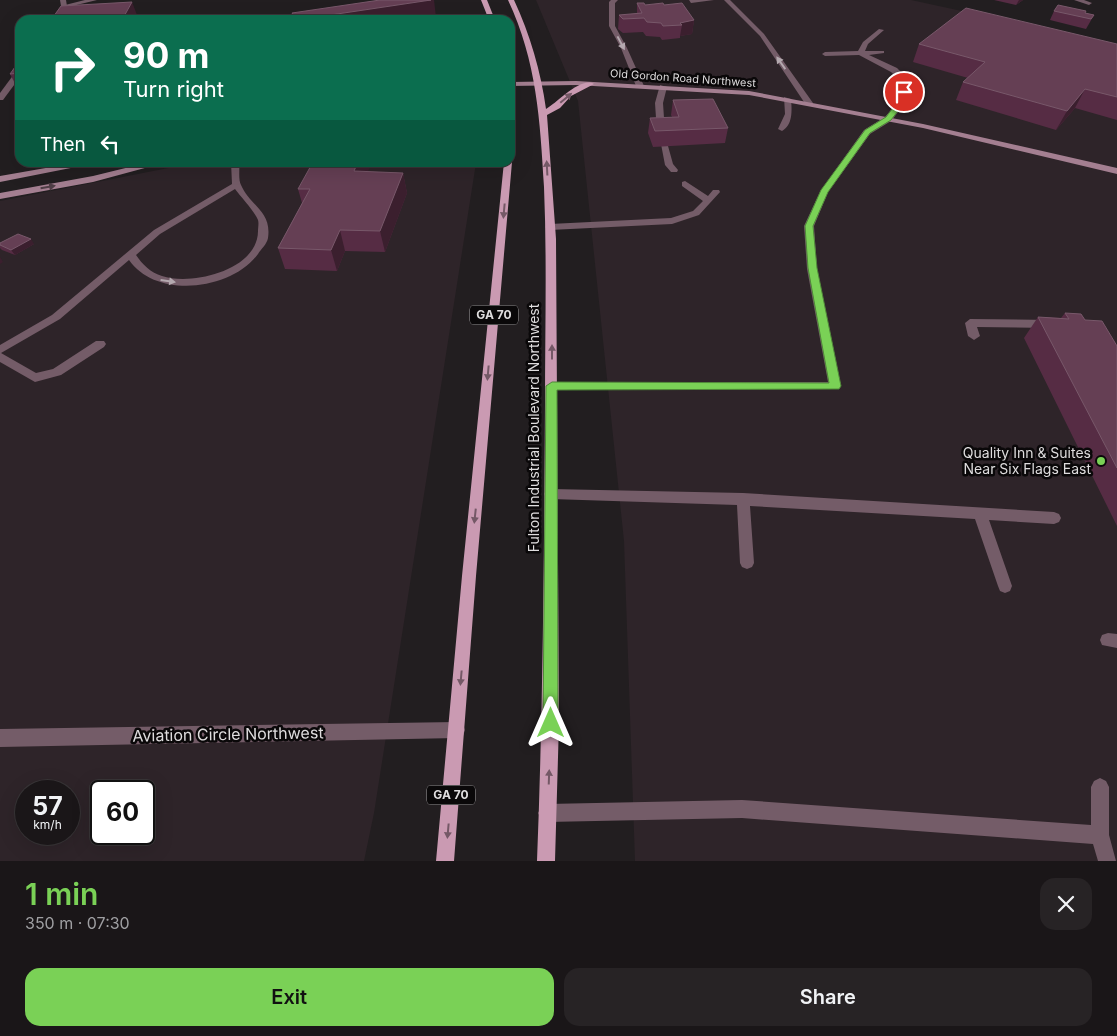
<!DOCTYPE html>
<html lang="en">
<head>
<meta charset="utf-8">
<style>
  :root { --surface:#1a1618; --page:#272325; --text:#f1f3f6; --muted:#9f9fa2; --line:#383537; --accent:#7ad156 }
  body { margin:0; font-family:Inter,sans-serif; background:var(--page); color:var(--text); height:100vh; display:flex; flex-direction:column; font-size:19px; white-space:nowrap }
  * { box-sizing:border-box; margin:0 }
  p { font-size:16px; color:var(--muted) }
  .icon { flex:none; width:28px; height:28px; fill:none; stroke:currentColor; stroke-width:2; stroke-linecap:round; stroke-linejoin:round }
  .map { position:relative; height:861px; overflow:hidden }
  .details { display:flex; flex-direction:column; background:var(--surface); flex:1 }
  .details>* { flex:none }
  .top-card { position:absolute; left:15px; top:15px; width:500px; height:152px; border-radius:15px; box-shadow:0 5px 20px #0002,0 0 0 1px var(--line); background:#0b6e4f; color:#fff; overflow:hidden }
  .speed { position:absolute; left:15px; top:780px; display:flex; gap:10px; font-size:25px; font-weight:700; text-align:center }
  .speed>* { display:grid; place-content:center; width:65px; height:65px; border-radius:50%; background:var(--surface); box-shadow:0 5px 20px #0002,0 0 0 1px var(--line); line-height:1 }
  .speed small { font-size:12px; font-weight:400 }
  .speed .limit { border:2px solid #111; border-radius:8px; background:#fff; color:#111 }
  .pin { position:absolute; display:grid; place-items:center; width:42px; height:42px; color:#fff; margin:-21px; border:2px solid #fff; border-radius:50%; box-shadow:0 1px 5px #0007 }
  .me { position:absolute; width:55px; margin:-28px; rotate:0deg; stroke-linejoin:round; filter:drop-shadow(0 0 4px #0008) }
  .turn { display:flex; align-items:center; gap:18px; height:105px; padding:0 25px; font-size:22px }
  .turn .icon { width:65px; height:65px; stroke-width:2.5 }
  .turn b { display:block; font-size:35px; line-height:42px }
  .then { display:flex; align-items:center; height:48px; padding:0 25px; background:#0003; gap:10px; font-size:19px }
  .round { display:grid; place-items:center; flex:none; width:52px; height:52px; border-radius:15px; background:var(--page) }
  .overview { display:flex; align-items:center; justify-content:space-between; height:85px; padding:0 25px }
  h1 { font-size:30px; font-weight:600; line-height:38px; color:var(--accent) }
  .button { display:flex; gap:10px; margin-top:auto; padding:10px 25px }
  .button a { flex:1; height:58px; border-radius:15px; background:var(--accent); color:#111; font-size:20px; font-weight:600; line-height:58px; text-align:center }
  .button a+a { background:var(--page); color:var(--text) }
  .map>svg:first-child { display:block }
  .built { fill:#2e2429; fill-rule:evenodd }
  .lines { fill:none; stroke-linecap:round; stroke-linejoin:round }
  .lane { fill:#745c68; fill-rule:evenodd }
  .street { fill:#745c68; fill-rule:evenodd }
  .secondary { fill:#a47f91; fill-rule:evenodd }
  .primary { fill:#ca9ab2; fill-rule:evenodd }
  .wall { fill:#562c44 }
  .shaded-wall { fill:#3b1f2e }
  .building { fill:#653f54; stroke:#78586a }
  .oneway { fill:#b4a9af }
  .oneway2 { fill:#745866 }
  .oneway3 { fill:#4f3e46 }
  .route { fill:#7ad156; stroke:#4f8838 }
  .poi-dot { fill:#7ad156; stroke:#0a0809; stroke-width:2 }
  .labels { text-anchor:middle; stroke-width:5; stroke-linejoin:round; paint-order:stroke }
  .far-street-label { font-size:11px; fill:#dfddde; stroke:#0a0809 }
  .shield { fill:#0a0809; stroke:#9f9d9e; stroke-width:1 }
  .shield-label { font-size:12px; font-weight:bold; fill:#dfddde }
  .street-label { font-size:14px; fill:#dfddde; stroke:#0a0809 }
  .poi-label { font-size:14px; fill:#dfddde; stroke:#0a0809; text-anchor:end }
  .near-street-label { font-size:16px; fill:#dfddde; stroke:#0a0809 }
</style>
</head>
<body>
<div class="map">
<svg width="1117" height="861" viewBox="0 0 1117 861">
  <rect width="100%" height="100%" fill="#221e20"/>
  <g class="built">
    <path d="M536 0H911L1117 45V861H635L624 541 578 101Z"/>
    <path d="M194 163H476L374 813 364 861H0V201ZM26 791H69V834H26ZM101 791H144V834H101Z"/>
  </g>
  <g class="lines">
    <g class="lane">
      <path d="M85 0H97L64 8 61 6Z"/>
      <path d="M611 0H618L615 3V26L627 48 644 86 643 88 636 86 621 48 609 26V2Z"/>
      <path d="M689 0H714L691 3Z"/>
      <path d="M724 0H730L764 34 813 103 812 105H806L760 36Z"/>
      <path d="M490 13 493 15 492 16 471 20H457Z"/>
      <path d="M879 29 884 30 868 44 865 51H884V53L869 55 897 68 909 80 906 102 891 121 870 134 828 192 814 226 817 269 841 386 839 389H548L546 386 548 383 552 382H828L807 269 804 226 820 192 864 130 885 117 898 102 902 82 891 72 859 55 825 56 822 54 825 52 858 51 863 42Z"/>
      <path d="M660 85 667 87 663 103 665 133 661 135 657 133 655 103Z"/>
      <path d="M784 97 791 99C792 110 793 125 782 131L778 129 785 114Z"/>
      <path d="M661 144 668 146 673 164 678 170 677 172H671L665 165Z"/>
      <path d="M231 162H239C240 169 238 180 241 185 250 206 272 211 268 238 267 244 261 249 258 254 232 290 157 300 129 260L60 319 1 353 36 373 53 369 96 341H104L106 344 104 347 61 375 35 382 0 362V345L52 315 154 230 232 184ZM235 189C241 197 255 212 258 220 259 223 258 228 258 231 258 270 192 286 162 276 151 273 142 264 136 255L160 234Z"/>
      <path d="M685 181 708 196 713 190H719L720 192 699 215 672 224 550 230 545 227 550 224 671 218 693 211 703 201 682 186V182Z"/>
      <path d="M970 319 1051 320 1056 324 1051 328 977 327 980 336 974 340 968 336 965 323Z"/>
      <path d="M551 489 743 493 1054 512 1059 514 1061 518 1059 522 1054 524 989 520 1012 586 1010 591 1005 593 1000 591 998 586 975 519 750 506 754 563 752 567 747 569 742 567 740 563 737 505 551 499 546 498 544 494 546 490Z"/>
      <path d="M1108 633 1117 634V648L1102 645 1100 640 1102 635Z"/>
      <path d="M1100 778 1106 781 1109 787V835L1116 861H1098L1093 844 742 818 547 822 541 819 538 813 541 807 547 804 742 800 1091 825V787L1094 781Z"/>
    </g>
    <g class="street">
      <path d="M60 0H66L67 6 58 20H52L61 6Z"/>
      <path d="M1074 0H1084L1092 3 1089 5Z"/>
      <path d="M17 70H20V77L3 100H0V93Z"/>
      <path d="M457 722 463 724 465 730 463 736 457 738 0 747V729Z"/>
    </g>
    <g class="secondary">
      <path d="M576 81 749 91 923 124 1117 168V174L923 128 749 95 576 85 510 86V82Z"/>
      <path d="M80 162H101L0 182V176Z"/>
      <path d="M150 162H167L93 182 0 199V193L93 176Z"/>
    </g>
    <g class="primary">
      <path d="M481 0H487L495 20H489Z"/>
      <path d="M508 0H514C530 34 541 72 546 109 557 103 581 76 594 84L571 96 560 108 547 115 556 239 559 723 555 861H537C543 709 544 557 545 404 545 332 547 259 544 187 540 120 537 62 508 0Z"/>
      <path d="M510 160 512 162 476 576 454 861H436L462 576 504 162H510Z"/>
    </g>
  </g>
  <g class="wall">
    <path d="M994 0H1023L1016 5Z"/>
    <path d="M637 3 645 5H664L694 20 692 34 680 36V38L662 40 660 37 646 36 643 32 623 33 618 29 619 15 637 14Z"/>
    <path d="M1054 11 1085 13 1094 15 1086 29 1050 20Z"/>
    <path d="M919 44H1117V120L1075 108 1056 130 956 100 963 82 968 78 913 62Z"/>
    <path d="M20 60V93L10 74Z"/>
    <path d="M673 100 728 128 725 143 653 147 648 133 650 118 672 117 671 115Z"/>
    <path d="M368 172 403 173 407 193 385 252 345 251 337 271 285 269 278 248 302 203 298 189Z"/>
    <path d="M0 243 34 244 15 255 2 250 0 248Z"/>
    <path d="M1065 313 1085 320 1117 346V526L1024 338 1038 317 1061 318Z"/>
  </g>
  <g class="shaded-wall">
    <path d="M431 0H434L436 17 414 20H317V17Z"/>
    <path d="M1019 0H1023L1016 5Z"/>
    <path d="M132 2 139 20H122Z"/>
    <path d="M694 20 692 34 680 36 682 25 680 23Z"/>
    <path d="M1085 89 1075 108 1056 130 1067 111Z"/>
    <path d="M358 162 372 163 359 191 354 171Z"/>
    <path d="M403 173 407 193 385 252 380 231Z"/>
    <path d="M340 230 345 251 337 271 331 250Z"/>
    <path d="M31 239 34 244 15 255 11 250Z"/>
    <path d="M0 257 3 262 0 264Z"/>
  </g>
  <g class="building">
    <path d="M380 0H431L317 17 318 20H296L292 13Z"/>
    <path d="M132 2 122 20H51L61 6Z"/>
    <path d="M637 3H644L645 5 663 3 664 5 682 3 694 20 680 23 682 25 663 26 661 23 647 22 644 18 623 19 619 15 642 13Z"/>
    <path d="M1058 5 1086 11 1085 13 1094 15 1091 19 1054 11Z"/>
    <path d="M966 8 1117 44V97L1085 89 1067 111 963 82 985 62 919 44Z"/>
    <path d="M20 60V73L10 74Z"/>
    <path d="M713 99 728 128 655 131 650 118 679 117 673 100Z"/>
    <path d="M313 162H358L354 171 403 173 380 231 340 230 331 250 278 248 310 189H298Z"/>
    <path d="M18 234 31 239 11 250 0 245V243Z"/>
    <path d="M1065 313 1081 314 1085 320 1102 321 1117 346V468L1038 317 1069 319Z"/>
  </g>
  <defs><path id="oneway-solid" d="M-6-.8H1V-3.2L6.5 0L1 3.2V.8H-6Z" transform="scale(1.25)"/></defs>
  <g class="oneway">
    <use href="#oneway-solid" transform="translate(621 43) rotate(62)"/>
    <use href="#oneway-solid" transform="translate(781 63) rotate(-125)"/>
    <use href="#oneway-solid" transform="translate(168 281) rotate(8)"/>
  </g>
  <g class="oneway2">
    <use href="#oneway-solid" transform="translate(566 98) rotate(-40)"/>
    <use href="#oneway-solid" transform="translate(547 168) rotate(-93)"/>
    <use href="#oneway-solid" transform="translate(504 211) rotate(95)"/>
    <use href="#oneway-solid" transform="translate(552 352) rotate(-90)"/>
    <use href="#oneway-solid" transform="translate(488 373) rotate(95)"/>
    <use href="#oneway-solid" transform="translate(475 516) rotate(96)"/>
    <use href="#oneway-solid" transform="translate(461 678) rotate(95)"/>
    <use href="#oneway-solid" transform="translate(549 777) rotate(-88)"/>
    <use href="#oneway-solid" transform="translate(448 831) rotate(95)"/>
  </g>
  <use class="oneway3" href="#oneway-solid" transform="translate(48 187) rotate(-10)"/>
  <path class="route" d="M902 90 907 92 905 102 891 120 870 133 828 192 813 226 817 268 841 386 839 389 557 390 558 723 556 728 551 730 545 728 543 723 546 386 552 382 829 383 808 268 805 226 821 190 865 130 886 117 898 101Z"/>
  <circle class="poi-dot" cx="1101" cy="461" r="5"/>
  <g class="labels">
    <g class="far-street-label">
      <text transform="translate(683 78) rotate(4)" y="4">Old Gordon Road Northwest</text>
    </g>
    <g class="shield">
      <rect x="470" y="305.5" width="48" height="19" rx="4"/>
      <rect x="427" y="785.5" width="48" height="19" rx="4"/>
    </g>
    <g class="shield-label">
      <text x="494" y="319">GA 70</text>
      <text x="451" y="799">GA 70</text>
    </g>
    <g class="street-label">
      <text transform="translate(534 428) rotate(-90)" y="5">Fulton Industrial Boulevard Northwest</text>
    </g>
    <g class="poi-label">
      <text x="1091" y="458">Quality Inn &amp; Suites<tspan x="1091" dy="16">Near Six Flags East</tspan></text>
    </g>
    <g class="near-street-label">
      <text transform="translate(228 734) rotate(-1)" y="6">Aviation Circle Northwest</text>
    </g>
  </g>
</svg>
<div class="speed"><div>57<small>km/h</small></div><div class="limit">60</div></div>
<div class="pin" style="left:904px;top:92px;background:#d93025"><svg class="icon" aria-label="arrive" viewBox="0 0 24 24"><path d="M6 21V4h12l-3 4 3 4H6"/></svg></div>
<svg class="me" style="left:551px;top:723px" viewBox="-20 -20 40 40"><path d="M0-17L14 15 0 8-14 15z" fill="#7ad156" stroke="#fff" stroke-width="4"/></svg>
<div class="top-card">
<div class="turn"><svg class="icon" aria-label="right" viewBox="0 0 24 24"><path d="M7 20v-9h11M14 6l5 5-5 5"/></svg><div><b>90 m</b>Turn right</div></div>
<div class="then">Then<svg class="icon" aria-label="left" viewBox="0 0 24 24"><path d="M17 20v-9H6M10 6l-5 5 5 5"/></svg></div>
</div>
</div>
<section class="details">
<div class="overview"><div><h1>1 min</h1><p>350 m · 07:30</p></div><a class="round"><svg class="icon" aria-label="close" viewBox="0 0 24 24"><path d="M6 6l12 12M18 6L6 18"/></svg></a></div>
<div class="button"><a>Exit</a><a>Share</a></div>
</section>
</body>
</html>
